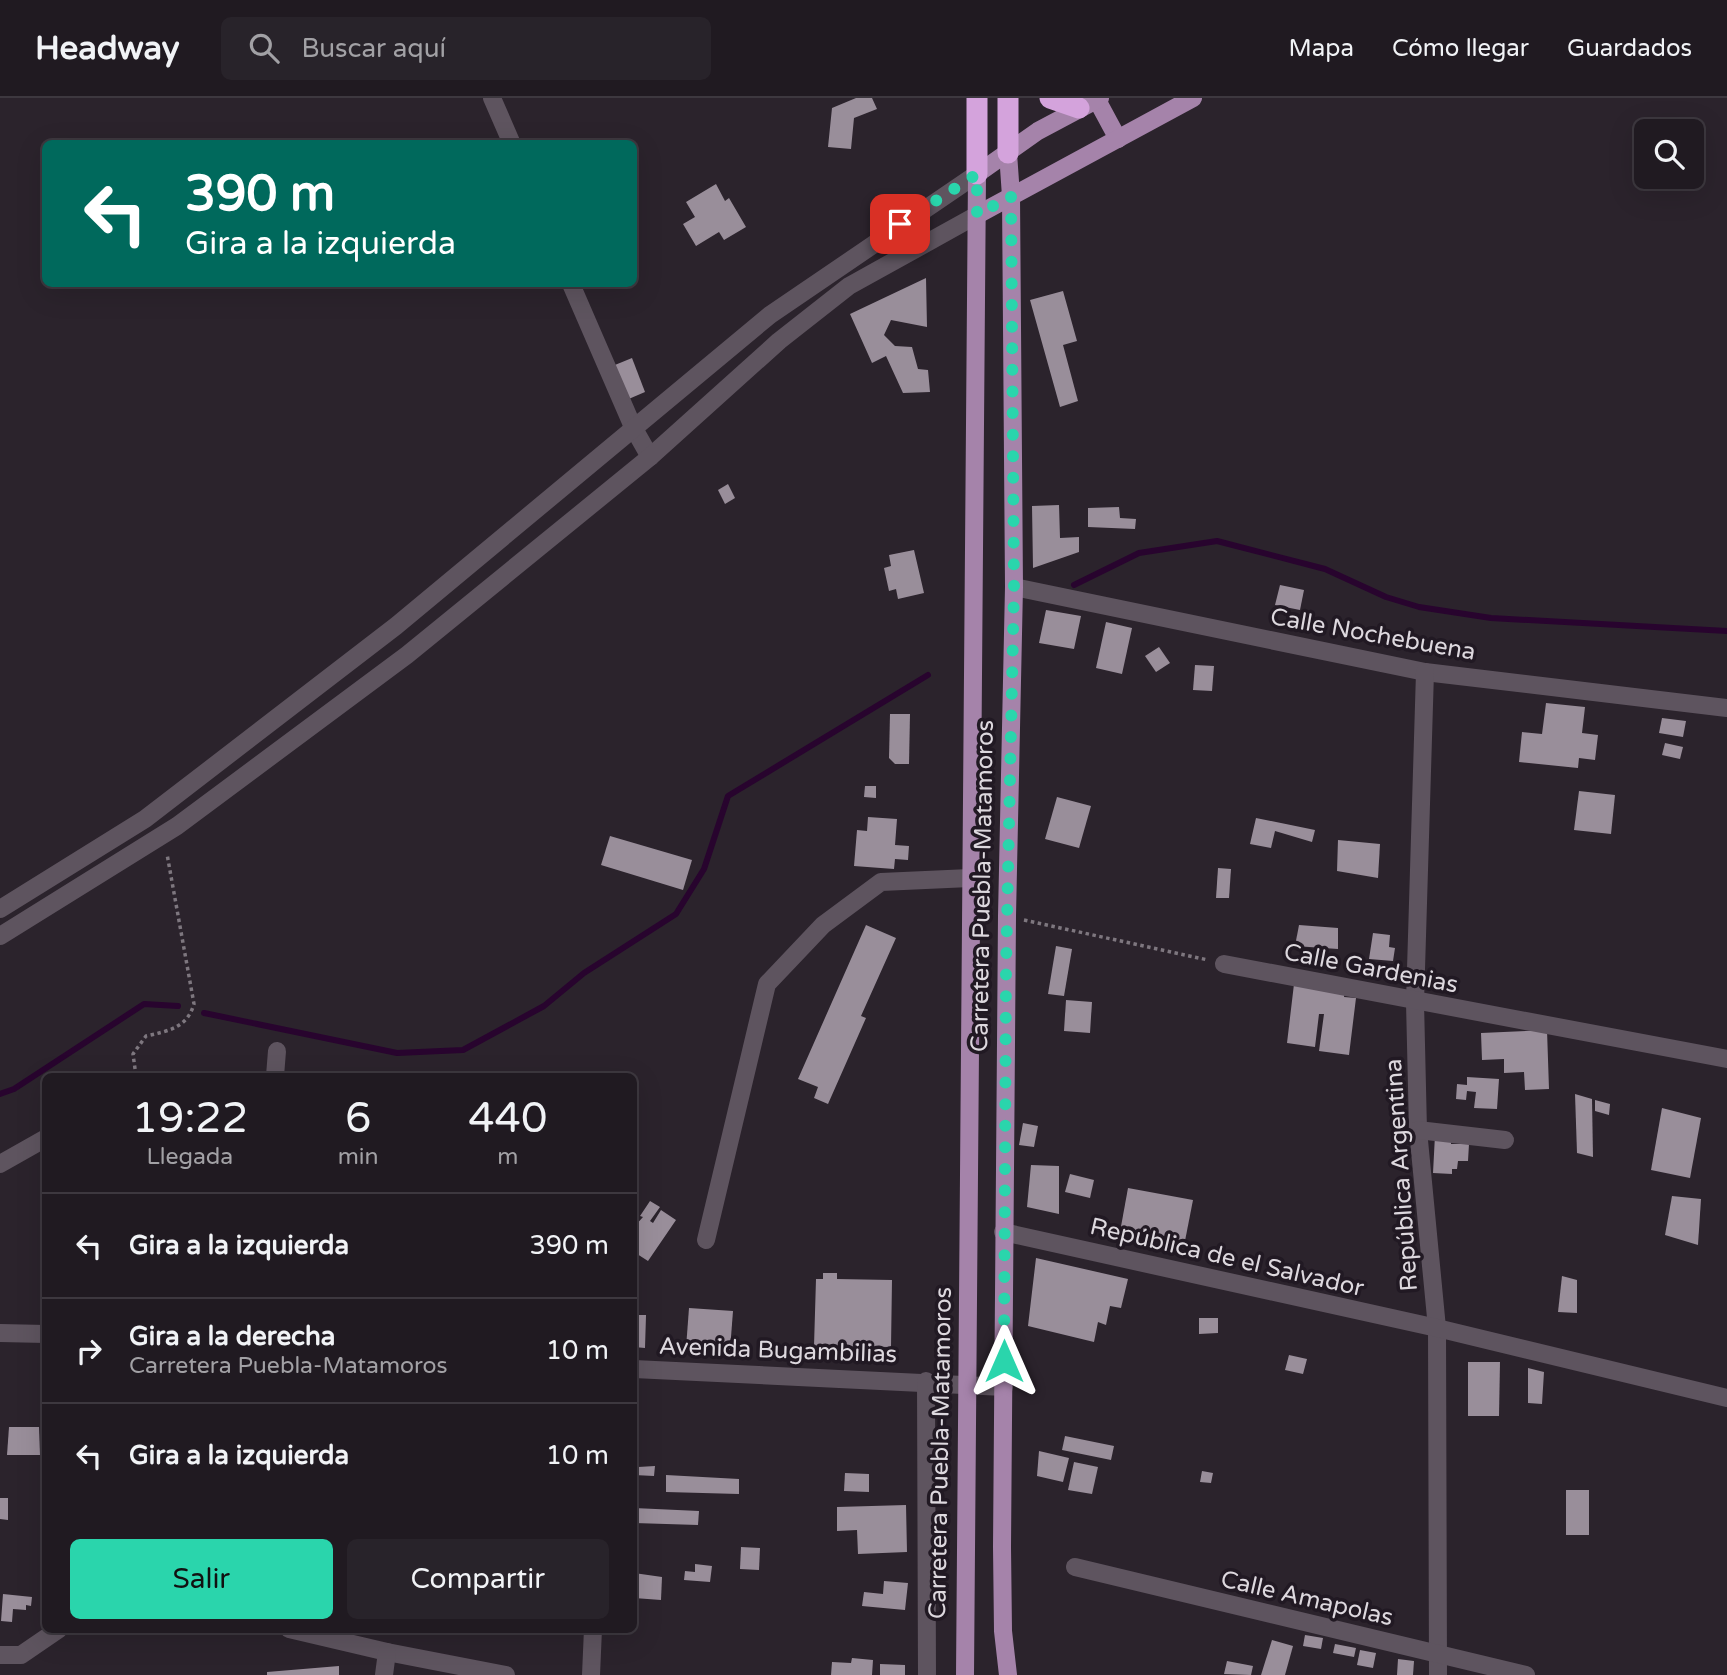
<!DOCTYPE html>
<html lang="es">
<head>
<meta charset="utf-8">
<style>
  :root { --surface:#201a21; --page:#28232a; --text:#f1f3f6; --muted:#a2a1a5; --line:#3d383f; --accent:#2ad5ac }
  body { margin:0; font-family:"Varela Round",sans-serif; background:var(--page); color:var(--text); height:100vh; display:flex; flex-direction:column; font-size:26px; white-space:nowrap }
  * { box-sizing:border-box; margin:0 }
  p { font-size:23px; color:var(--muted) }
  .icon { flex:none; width:38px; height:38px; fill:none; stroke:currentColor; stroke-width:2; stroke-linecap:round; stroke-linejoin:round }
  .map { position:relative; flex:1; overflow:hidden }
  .sheet { position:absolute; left:42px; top:975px; width:595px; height:560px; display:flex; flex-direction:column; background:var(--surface); border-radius:10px; box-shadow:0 7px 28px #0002,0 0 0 2px var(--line) }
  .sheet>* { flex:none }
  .banner { position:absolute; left:42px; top:42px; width:595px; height:147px; border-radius:10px; box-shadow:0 7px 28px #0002,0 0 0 2px var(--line); background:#00695c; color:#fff; overflow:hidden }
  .fabs { position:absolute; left:1634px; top:21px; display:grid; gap:14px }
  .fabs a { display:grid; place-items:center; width:70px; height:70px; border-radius:10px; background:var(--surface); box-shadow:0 7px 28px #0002,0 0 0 2px var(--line); font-size:35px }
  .pin { position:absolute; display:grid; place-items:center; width:60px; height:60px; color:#fff; margin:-30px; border-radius:14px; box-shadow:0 4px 10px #0006 }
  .me { position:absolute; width:77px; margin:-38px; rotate:0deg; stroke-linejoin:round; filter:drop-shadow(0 0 5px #0008) }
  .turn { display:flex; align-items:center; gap:24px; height:147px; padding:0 28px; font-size:32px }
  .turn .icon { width:91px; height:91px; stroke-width:2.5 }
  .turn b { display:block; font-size:49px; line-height:60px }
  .eta { display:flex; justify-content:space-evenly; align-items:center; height:119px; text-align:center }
  .eta b { font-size:42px; font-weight:600; line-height:49px }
  .button { display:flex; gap:14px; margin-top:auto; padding:14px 28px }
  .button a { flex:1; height:80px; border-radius:10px; background:var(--accent); color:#111; font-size:28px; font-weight:600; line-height:80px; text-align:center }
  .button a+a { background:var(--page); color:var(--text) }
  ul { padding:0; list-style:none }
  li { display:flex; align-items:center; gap:21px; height:105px; padding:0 28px; border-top:2px solid var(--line) }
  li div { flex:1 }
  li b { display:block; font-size:26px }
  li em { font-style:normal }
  header { display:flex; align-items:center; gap:42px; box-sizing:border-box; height:98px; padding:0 35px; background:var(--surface); border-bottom:2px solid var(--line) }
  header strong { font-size:33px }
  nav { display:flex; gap:38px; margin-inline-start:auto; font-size:24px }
  .search { width:490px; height:63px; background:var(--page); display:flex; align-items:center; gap:18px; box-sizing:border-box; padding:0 24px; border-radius:10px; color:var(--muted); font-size:26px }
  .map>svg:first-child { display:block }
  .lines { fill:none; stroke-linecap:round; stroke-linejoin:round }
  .stream { stroke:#28042e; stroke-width:6 }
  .building { fill:#998e9a }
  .path { stroke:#7e777f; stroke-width:3.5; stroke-dasharray:3.5 3.5; stroke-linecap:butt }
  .minor { stroke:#5e545f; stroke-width:18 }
  .major { stroke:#a583aa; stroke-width:18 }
  .highway { stroke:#d4a3dc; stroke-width:21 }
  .route { stroke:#2ad5ac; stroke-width:12; stroke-dasharray:0 21.6 }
  .labels { text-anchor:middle; stroke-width:7; stroke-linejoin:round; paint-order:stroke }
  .street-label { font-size:24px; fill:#ddd8de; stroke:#211923 }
</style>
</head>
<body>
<header>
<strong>Headway</strong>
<div class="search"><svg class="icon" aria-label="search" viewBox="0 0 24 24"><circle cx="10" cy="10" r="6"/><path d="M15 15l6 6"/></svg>Buscar aquí</div>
<nav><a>Mapa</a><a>Cómo llegar</a><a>Guardados</a></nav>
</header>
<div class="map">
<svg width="1727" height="1577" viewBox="0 0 1727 1577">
  <rect width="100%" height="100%" fill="#2b232c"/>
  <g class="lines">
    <g class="stream">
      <path d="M1074 487 1139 455 1217 443 1325 471 1386 499 1419 509 1491 520 1727 533"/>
      <path d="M204 915 397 955 463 952 544 908 584 875 676 816 704 771 728 698 928 577"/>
      <path d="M0 996 14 991 144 906 178 908"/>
    </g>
  </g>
  <g class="building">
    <path d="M856 0H872L877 11 854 20 851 51 828 49 832 10Z"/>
    <path d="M716 86 725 103 729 100 746 129 724 142 719 134 696 148 683 126 695 119 686 104Z"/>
    <path d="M926 180 927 229 891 222 884 237 895 248 912 249 918 271 928 272 930 294 903 295 886 258 872 265 850 216Z"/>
    <path d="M1063 193 1077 243 1063 247 1078 303 1060 309 1030 202Z"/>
    <path d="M632 260 645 294 624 303 610 269Z"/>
    <path d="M728 386 735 400 725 406 718 392Z"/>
    <path d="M1059 407 1060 440 1079 439V454L1033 470 1032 408Z"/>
    <path d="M1119 409 1120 420 1136 421 1135 431 1088 429V410Z"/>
    <path d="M914 452 924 495 898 501 896 491 889 493 884 470 891 468 889 457Z"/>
    <path d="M1280 487 1304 492 1300 512 1275 507Z"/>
    <path d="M1046 512 1081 518 1074 551 1039 545Z"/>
    <path d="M1106 524 1132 530 1122 576 1096 570Z"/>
    <path d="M1159 549 1170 565 1156 574 1145 558Z"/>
    <path d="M1195 567 1214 568 1212 593 1193 592Z"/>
    <path d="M1546 605 1585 609 1582 635 1598 637 1595 662 1579 660 1578 670 1519 664 1522 634 1542 636Z"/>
    <path d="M890 616H910L909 666H895L889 660Z"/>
    <path d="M1662 620 1686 623 1683 639 1659 635Z"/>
    <path d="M1665 645 1683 649 1680 661 1662 657Z"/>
    <path d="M865 688H876V700L864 699Z"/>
    <path d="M1579 693 1615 697 1611 736 1574 732Z"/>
    <path d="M1057 699 1091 708 1079 750 1045 741Z"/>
    <path d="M868 719 897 721 895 747 909 748 908 762 895 761 894 771 854 768 857 732 867 733Z"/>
    <path d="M1256 720 1315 732 1312 744 1275 733 1271 750 1250 746Z"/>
    <path d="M610 738 692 762 683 792 601 767Z"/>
    <path d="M1338 742 1380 746 1378 780 1337 773Z"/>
    <path d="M1218 770 1231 771 1229 800H1216Z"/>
    <path d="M866 827 896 840 861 918 866 920 828 1006 814 1000 818 989 798 981Z"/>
    <path d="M1299 827 1338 830V851L1295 848Z"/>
    <path d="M1373 835 1390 837 1389 849 1395 850 1393 863 1369 861Z"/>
    <path d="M1056 848 1072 851 1064 898 1048 896Z"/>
    <path d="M1294 886 1345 892 1344 899 1356 900 1349 957 1319 953 1324 916H1319L1315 949 1287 945Z"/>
    <path d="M1066 902 1092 904 1090 935 1064 933Z"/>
    <path d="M1547 932 1549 991 1525 992 1524 974 1504 975V961L1482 962 1481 935Z"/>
    <path d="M1467 979 1499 981 1497 1011 1474 1010 1476 994 1467 993 1466 1002 1456 1001 1457 986 1467 987Z"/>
    <path d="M1575 996 1592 1001 1593 1059 1577 1055Z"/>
    <path d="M1595 1002 1610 1006 1609 1017 1595 1013Z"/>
    <path d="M1662 1010 1701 1020 1690 1080 1651 1072Z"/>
    <path d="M1023 1025 1038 1028 1034 1049 1019 1047Z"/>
    <path d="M1435 1037 1451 1038V1046H1469L1468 1063H1458L1457 1071H1452V1076L1433 1075Z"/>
    <path d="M1031 1067 1059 1068V1116L1027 1109Z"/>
    <path d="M1070 1076 1094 1082 1090 1100 1065 1094Z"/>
    <path d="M1128 1090 1193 1102 1184 1148 1120 1134Z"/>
    <path d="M1672 1098 1701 1101 1698 1147 1665 1137Z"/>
    <path d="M650 1103 660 1109 650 1123 653 1125 661 1112 676 1122 648 1163 634 1154V1129L643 1119 640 1118Z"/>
    <path d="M1036 1160 1128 1181 1121 1210 1110 1208 1106 1227 1098 1224 1094 1244 1028 1228Z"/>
    <path d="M823 1175H837V1181L892 1182 891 1249 814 1248 816 1181H823Z"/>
    <path d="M1562 1178 1577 1182V1215L1558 1214Z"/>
    <path d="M689 1210 733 1213 730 1252 686 1250Z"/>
    <path d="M634 1217H646L645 1250 634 1249Z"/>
    <path d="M1199 1220H1218V1235L1199 1236Z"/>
    <path d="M1289 1257 1307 1261 1303 1276 1285 1272Z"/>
    <path d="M1468 1264H1500L1499 1318H1468Z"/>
    <path d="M1528 1270 1544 1274 1542 1306 1528 1305Z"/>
    <path d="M9 1329H39L40 1357H7Z"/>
    <path d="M1065 1338 1114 1348 1111 1362 1062 1352Z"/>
    <path d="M634 1349H637L638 1369 655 1368 654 1378 634 1377Z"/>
    <path d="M1039 1353 1069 1360 1063 1384 1037 1378Z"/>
    <path d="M1074 1364 1098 1369 1092 1396 1068 1392Z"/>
    <path d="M1202 1373 1213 1375 1211 1385 1200 1384Z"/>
    <path d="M845 1375 869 1376V1394L844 1393Z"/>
    <path d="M666 1377 739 1381V1396L666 1394Z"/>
    <rect x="1566" y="1392" width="23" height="45"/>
    <path d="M0 1400H8V1422L0 1421Z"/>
    <path d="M906 1407 907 1454 858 1456 857 1432 837 1433V1409Z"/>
    <path d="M634 1410 699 1413 698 1427 634 1425Z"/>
    <path d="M741 1449 760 1450 759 1472 740 1471Z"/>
    <path d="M695 1466 712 1468 710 1484 684 1482 685 1473 695 1474Z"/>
    <path d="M634 1475 662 1479 661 1502 634 1500Z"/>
    <path d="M884 1483 908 1485 905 1512 862 1508 864 1494 883 1496Z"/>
    <path d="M3 1496 32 1499 31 1508 26 1507V1512L13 1511 12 1524 1 1523Z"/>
    <path d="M1305 1537 1323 1540 1321 1551 1303 1548Z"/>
    <path d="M1272 1542 1293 1548 1285 1577H1261Z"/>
    <path d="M1335 1546 1356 1550 1354 1559 1333 1555Z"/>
    <path d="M1360 1552 1376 1555 1373 1570 1357 1567Z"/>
    <path d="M852 1560 873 1562 872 1577H831L832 1564 851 1565Z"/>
    <path d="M1398 1561 1414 1563 1413 1577H1397Z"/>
    <path d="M1227 1563 1253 1568 1251 1577 1224 1576Z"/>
    <path d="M880 1566 905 1567V1577H880Z"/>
    <path d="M339 1568V1577H267V1574Z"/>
  </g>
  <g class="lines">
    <g class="path">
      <path d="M1024 822 1208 862"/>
      <path d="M136 978 133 956 146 938C168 933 187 930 194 906L167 756"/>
    </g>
    <g class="minor">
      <path d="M492 0 512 46"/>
      <path d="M571 186 633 329 650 359"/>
      <path d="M1014 489 1425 574 1727 610"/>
      <path d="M1425 574 1415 904 1418 1032 1437 1230 1438 1577"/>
      <path d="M0 811 145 721 396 528 770 217 977 76"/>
      <path d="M0 838 177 728 407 557 650 359 779 243 849 188 977 117"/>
      <path d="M1224 866 1727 961"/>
      <path d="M275 978 277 953"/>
      <path d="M1418 1032 1505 1042"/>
      <path d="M0 1066 46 1040"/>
      <path d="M1003 1134 1437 1230 1727 1300"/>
      <path d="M706 1142 767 886 823 827 881 784 970 780"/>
      <path d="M0 1235 46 1236"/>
      <path d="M634 1271 1004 1289"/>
      <path d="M926 1283 927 1577"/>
      <path d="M1075 1469 1526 1577"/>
      <path d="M289 1531 387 1554 506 1577"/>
      <path d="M0 1557H21L59 1531"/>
      <path d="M384 1577 387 1554"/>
      <path d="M591 1577 593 1531"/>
    </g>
    <g class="major">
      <path d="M1097 2 1118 41"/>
      <path d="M1008 55 1011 98 1014 489 1007 818 1002 1449 1003 1533 1008 1577"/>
      <path d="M977 117 1193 0"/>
      <path d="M965 1577 977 76 1038 33 1100 0"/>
    </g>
    <g class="highway">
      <path d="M1050 0 1079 10"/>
      <path d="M1008 55V0"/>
      <path d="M977 76V0"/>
    </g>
  </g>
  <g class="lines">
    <path class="route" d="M900 126 977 76V117L1011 98 1014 489 1006 871 1004 1263"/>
  </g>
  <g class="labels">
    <g class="street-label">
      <text transform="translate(1373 536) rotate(10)" y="8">Calle Nochebuena</text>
      <text transform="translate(982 788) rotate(-89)" y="8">Carretera Puebla-Matamoros</text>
      <text transform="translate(1371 870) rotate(11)" y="8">Calle Gardenias</text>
      <text transform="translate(1401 1077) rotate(-94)" y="8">República Argentina</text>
      <text transform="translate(1227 1159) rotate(13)" y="8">República de el Salvador</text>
      <text transform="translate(778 1252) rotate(2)" y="8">Avenida Bugambilias</text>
      <text transform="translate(940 1355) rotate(-89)" y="8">Carretera Puebla-Matamoros</text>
      <text transform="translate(1307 1500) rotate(13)" y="8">Calle Amapolas</text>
    </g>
  </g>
</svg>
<div class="fabs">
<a><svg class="icon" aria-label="search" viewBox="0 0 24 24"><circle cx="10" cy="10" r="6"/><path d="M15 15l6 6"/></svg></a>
</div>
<div class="pin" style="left:900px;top:126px;background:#d93025"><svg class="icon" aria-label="arrive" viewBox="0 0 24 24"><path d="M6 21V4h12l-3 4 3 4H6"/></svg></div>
<svg class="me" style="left:1004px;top:1263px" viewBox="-20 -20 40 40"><path d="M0-17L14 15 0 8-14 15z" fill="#2ad5ac" stroke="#fff" stroke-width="4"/></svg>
<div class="banner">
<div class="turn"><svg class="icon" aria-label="left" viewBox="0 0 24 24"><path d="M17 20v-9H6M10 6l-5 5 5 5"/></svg><div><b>390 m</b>Gira a la izquierda</div></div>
</div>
<section class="sheet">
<div class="eta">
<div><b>19:22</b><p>Llegada</p></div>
<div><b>6</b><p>min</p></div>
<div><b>440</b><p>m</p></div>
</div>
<ul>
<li><svg class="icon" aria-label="left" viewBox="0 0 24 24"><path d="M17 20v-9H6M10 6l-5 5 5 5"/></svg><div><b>Gira a la izquierda</b></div><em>390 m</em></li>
<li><svg class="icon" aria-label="right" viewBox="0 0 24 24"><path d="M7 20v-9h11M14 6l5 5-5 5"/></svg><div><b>Gira a la derecha</b><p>Carretera Puebla-Matamoros</p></div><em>10 m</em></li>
<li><svg class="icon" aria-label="left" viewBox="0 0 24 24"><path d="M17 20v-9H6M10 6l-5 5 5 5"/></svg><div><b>Gira a la izquierda</b></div><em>10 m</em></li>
</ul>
<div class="button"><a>Salir</a><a>Compartir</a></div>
</section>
</div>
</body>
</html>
